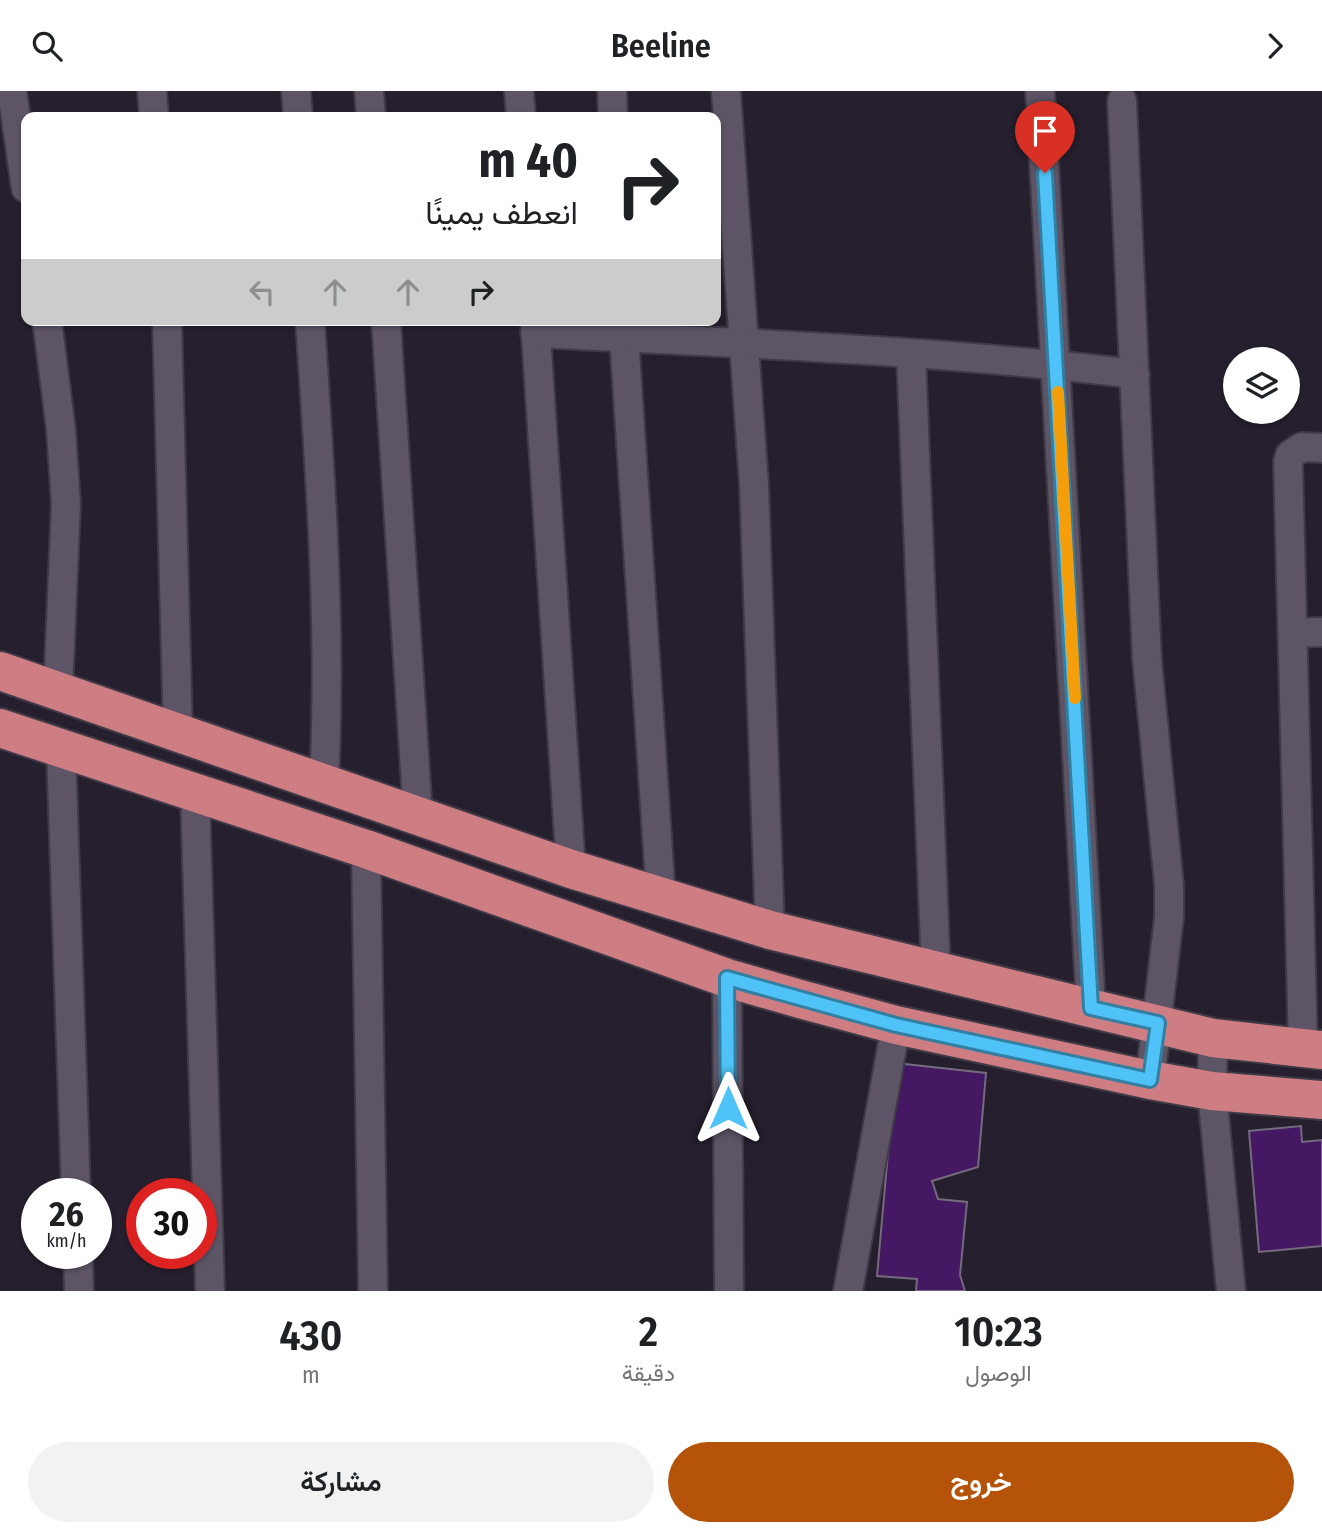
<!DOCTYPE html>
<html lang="ar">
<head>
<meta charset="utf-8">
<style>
  :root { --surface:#fff; --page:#f2f2f2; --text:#202124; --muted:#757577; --accent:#b45309 }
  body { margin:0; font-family:"Fira Sans Condensed",Vazirmatn,sans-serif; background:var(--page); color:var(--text); direction:rtl; height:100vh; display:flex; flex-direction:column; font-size:26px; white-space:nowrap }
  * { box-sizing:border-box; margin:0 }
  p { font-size:23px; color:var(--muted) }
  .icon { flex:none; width:38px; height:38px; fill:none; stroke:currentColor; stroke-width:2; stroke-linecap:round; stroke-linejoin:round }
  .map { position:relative; height:1200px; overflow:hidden; direction:ltr }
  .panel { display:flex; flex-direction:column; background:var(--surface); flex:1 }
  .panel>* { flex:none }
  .guide { position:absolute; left:21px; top:21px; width:700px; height:214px; border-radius:14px; box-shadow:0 2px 5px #0004; direction:rtl; background:#fff; color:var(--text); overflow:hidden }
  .fabs { position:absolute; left:1223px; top:256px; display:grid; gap:14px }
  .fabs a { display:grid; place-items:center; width:77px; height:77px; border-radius:50%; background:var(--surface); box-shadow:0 2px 5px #0004; font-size:35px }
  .speed { position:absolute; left:21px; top:1087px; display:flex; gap:14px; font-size:35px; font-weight:700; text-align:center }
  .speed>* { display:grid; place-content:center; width:91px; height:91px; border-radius:50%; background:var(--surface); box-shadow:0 2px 5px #0004; line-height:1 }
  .speed small { font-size:18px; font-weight:400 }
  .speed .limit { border:10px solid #d22; background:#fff; color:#111 }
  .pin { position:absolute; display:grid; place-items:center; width:60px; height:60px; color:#fff; margin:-72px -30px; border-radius:50% 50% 50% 0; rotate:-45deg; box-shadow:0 0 7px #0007 }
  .pin .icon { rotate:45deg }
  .me { position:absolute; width:77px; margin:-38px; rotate:0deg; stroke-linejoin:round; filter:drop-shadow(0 0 5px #0008) }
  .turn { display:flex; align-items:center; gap:24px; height:147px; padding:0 28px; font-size:32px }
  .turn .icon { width:91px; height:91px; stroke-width:2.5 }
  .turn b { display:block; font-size:49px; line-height:60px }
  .lanes { display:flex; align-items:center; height:66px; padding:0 28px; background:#0003; justify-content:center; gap:35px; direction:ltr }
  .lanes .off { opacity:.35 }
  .eta { display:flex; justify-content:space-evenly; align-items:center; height:119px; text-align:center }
  .eta b { font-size:42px; font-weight:600; line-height:49px }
  .cta { display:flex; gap:14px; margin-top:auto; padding:14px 28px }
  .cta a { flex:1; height:80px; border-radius:42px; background:var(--accent); color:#fff; font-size:28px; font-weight:600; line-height:80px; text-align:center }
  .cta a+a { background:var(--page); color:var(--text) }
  header { display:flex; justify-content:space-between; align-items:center; height:91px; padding:0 28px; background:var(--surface); font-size:32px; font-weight:600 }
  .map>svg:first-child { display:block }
  .building { fill:#451863; stroke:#736a7c; stroke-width:2 }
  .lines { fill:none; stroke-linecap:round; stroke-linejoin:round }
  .minor-casing { stroke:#403a47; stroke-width:32 }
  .highway-casing { stroke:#403a47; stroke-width:42 }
  .minor { stroke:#5d5466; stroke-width:28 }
  .highway { stroke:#ce7e82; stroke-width:38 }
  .route-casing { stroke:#337fa1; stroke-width:18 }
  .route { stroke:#4fc3f7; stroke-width:12 }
  .slow { stroke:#f59e0b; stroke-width:12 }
</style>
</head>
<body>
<header><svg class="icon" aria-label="forward" viewBox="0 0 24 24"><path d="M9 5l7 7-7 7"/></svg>Beeline<svg class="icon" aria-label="search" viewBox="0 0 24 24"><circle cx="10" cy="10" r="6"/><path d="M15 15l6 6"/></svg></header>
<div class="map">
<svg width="1322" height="1200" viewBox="0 0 1322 1200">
  <rect width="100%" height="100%" fill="#261f2e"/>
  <g class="building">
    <path d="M896 972 986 982 978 1076 932 1090 938 1108 967 1111 960 1184 965 1200H916L917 1188 877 1185Z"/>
    <path d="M1301 1035 1302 1051 1322 1049V1155L1259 1161 1249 1040Z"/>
  </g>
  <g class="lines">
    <g class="minor-casing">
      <g id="minor">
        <path d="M12 0 26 97"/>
        <path d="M152 0 154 26"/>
        <path d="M296 0 298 26"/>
        <path d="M369 0 371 26"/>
        <path d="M519 0 521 26"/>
        <path d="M612 0 613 26"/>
        <path d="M726 0 754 394 770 839"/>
        <path d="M1040 0 1091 917"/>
        <path d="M1122 10 1147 569 1169 794V826L1150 989"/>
        <path d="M47 229 61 339 66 413 58 600"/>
        <path d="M167 229 178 642"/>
        <path d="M310 229C320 384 332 536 324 691"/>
        <path d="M386 229 418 725"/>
        <path d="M535 229 571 778"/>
        <path d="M623 230 661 807"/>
        <path d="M535 242C735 252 937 259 1135 283"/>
        <path d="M911 264 936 879"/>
        <path d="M1293 542 1322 541"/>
        <path d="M61 659 76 1102"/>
        <path d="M195 704 210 1200"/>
        <path d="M366 758 373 1200"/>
        <path d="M727 887 729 1200"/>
        <path d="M1213 947 1212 1000 1231 1200"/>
        <path d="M1303 956 1288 371 1290 364 1302 356 1322 357"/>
        <path d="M78 1162 79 1200"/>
        <path d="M848 1200 896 934"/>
      </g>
    </g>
    <g class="highway-casing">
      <g id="highway">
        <path d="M0 580 571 778 770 839 1213 947 1322 959"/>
        <path d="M0 637 366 758 727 887 800 908 896 934 1150 989 1212 1000 1322 1009"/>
      </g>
    </g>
    <use href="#minor" class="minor"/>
    <use href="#highway" class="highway"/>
  </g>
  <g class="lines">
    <g class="route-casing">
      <path id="route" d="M728 1017 727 887 896 934 1150 989 1158 932 1091 917 1045 82"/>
    </g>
    <use href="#route" class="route"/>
    <path class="slow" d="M1058 301 1075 607"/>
  </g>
</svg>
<div class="fabs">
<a><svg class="icon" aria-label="layers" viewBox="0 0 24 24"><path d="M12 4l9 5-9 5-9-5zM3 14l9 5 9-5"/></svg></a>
</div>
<div class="speed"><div>26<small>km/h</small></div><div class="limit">30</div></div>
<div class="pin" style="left:1045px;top:82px;background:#d93025"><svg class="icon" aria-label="arrive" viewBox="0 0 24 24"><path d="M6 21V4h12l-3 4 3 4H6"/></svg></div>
<svg class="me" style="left:728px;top:1017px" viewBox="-20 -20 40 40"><path d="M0-17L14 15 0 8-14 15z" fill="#4fc3f7" stroke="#fff" stroke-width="4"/></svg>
<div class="guide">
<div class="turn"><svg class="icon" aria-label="right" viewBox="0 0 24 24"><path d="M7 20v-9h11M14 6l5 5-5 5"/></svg><div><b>40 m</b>انعطف يمينًا</div></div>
<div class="lanes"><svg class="icon off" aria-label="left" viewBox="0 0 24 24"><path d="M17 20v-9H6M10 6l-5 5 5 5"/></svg><svg class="icon off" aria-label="ahead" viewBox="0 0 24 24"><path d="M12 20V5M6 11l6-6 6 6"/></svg><svg class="icon off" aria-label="ahead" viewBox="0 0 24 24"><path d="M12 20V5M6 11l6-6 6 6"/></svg><svg class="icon" aria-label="right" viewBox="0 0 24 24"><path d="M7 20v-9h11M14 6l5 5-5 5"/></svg></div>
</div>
</div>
<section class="panel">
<div class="eta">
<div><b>10:23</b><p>الوصول</p></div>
<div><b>2</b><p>دقيقة</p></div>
<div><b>430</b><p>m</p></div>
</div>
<div class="cta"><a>خروج</a><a>مشاركة</a></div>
</section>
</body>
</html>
